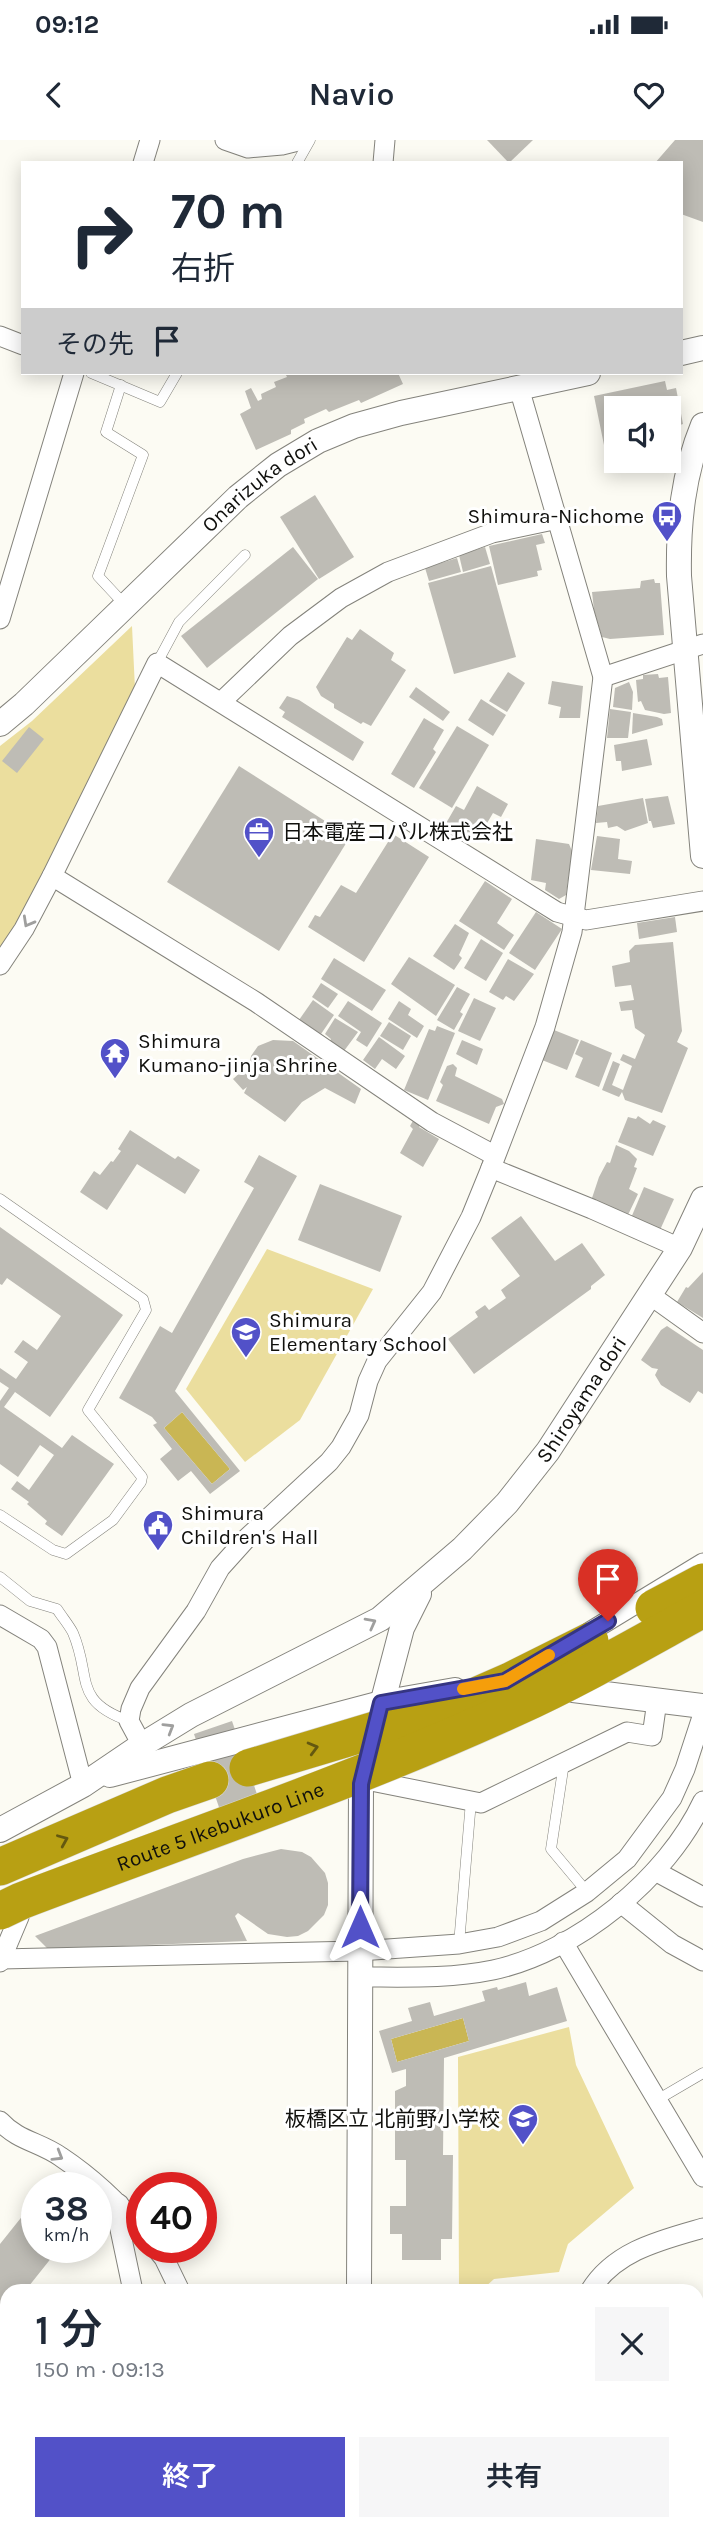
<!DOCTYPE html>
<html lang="ja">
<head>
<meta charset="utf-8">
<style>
  :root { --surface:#fff; --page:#f6f6f7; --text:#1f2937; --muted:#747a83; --accent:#5251c8 }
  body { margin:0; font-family:Karla,"Noto Sans JP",sans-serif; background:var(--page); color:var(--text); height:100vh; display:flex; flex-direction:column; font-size:26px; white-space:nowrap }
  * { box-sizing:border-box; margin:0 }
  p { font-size:23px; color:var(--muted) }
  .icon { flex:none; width:38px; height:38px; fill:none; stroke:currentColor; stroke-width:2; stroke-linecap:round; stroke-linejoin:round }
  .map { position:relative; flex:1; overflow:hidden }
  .drawer { position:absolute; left:0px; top:2144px; width:704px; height:247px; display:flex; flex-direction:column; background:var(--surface); border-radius:21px 21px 0 0; box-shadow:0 4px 18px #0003 }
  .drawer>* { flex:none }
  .banner { position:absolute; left:21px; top:21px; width:662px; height:214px; border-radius:0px; box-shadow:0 4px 18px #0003; background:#fff; color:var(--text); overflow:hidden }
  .buttons { position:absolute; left:604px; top:256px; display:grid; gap:14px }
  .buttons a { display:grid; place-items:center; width:77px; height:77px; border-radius:0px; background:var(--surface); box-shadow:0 4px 18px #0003; font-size:35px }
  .speed { position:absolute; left:21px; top:2032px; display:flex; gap:14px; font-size:35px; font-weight:700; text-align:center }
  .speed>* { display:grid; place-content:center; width:91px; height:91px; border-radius:50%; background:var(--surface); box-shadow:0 4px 18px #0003; line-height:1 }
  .speed small { font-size:18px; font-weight:400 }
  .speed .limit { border:10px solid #d22; background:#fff; color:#111 }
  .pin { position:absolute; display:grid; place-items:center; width:60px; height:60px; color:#fff; margin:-72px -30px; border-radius:50% 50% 50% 0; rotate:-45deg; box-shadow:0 0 7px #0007 }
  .pin .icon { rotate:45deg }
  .me { position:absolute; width:77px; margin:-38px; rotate:0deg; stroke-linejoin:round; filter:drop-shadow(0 0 5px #0008) }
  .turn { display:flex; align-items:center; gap:24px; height:147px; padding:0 35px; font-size:32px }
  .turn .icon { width:91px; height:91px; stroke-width:2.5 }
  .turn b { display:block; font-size:49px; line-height:60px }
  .then { display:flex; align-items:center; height:66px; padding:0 35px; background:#0003; gap:14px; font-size:26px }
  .round { display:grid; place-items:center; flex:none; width:74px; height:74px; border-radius:0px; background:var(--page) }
  .summary { display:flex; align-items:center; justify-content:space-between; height:119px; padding:0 35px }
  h1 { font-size:42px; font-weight:600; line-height:52px }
  .cta { display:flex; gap:14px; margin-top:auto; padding:14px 35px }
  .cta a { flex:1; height:80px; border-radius:0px; background:var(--accent); color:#fff; font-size:28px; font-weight:600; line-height:80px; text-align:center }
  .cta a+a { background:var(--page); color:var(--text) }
  .status { display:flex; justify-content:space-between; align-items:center; height:49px; padding:0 35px; background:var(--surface); direction:ltr }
  .status svg { height:19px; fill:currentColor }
  header { display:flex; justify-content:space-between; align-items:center; height:91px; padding:0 35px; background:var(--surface); font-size:32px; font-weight:600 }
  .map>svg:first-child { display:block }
  .green { fill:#ebde9e }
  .water { fill:#c9b654 }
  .building { fill:#bebcb5; fill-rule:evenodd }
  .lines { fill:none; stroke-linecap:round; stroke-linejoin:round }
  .service-casing { stroke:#84837c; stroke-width:11 }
  .minor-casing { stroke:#84837c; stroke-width:21 }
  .tertiary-casing { stroke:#84837c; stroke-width:26 }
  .motorway-casing { stroke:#d9d9d8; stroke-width:38 }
  .service { stroke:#fff; stroke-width:10 }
  .minor { stroke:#fff; stroke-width:19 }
  .tertiary { stroke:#fff; stroke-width:24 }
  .motorway { stroke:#b8a013; stroke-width:37 }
  .motorway-bridge-casing { stroke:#d9d9d8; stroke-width:38; stroke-linecap:butt }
  .motorway-bridge { stroke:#b8a013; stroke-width:37 }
  .oneway { stroke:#9f9f9e }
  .oneway2 { stroke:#645810 }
  .route-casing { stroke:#353582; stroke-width:18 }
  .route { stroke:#5251c8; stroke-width:12 }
  .slow { stroke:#f59e0b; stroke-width:12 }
  .labels { text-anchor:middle; stroke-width:6; stroke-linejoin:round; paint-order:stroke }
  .street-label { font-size:21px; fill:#10100d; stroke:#fff }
  .poi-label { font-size:21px; fill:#10100d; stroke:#fff; text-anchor:start }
</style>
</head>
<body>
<div class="status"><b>09:12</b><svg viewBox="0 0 49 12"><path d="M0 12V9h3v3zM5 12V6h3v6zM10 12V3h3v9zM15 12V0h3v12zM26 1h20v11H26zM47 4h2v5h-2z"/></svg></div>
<header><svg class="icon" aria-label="back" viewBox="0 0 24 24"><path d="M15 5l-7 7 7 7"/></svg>Navio<svg class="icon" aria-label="heart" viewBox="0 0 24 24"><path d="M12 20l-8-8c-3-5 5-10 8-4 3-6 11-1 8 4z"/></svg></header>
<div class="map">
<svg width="703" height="2389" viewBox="0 0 703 2389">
  <rect width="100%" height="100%" fill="#fcfbf3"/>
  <g class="green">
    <path d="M132 486 135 549 19 783 0 810V606L32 581Z"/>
    <path d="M267 1109 373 1149 300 1280 245 1322 186 1249Z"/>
    <path d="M569 1887 576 1925 634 2048 568 2104 559 2132 494 2139 483 2149 459 2151 458 1917Z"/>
  </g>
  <g class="water">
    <path d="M182 1272 230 1329 212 1344 164 1288Z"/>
    <path d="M463 1878 469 1901 397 1922 391 1899Z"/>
  </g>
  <g class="building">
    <path d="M487 0H533L509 23Z"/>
    <path d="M675 0H703V82L681 74V23H655Z"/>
    <path d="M285 233H398L403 244 361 263 359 260 329 272 326 269 304 279 305 283 291 290V294L256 310 240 274 251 268 245 251 251 248 258 261 262 259 261 254 276 247 274 242 287 237Z"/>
    <path d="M665 241 667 250 676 248 683 284 674 287 676 294 668 296V268H616V307L605 310 594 256Z"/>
    <path d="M315 355 354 417 319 439 280 377Z"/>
    <path d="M542 394 545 403 536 405 542 430 537 431 538 436 498 445 489 406Z"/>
    <path d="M293 407 318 439 207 528 181 496Z"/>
    <path d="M485 407 490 424 463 432 459 415Z"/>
    <path d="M457 418 461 432 429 441 425 428Z"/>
    <path d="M491 426 516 517 454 534 428 443Z"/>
    <path d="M654 439 655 443H660L664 495 610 499 602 497 594 470 592 452 640 448 641 441Z"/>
    <path d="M360 489 394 513 391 520 406 530 371 586 363 582 361 584 334 568V564L321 556 316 547 347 497 352 500Z"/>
    <path d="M508 532 525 543 507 572 489 561Z"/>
    <path d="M658 534 659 538 668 537 671 573 664 574 645 570 641 561 638 562 636 540 643 539V535Z"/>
    <path d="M552 541 583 546 580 578H559L561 567 548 564Z"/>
    <path d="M629 542 633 552 632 570 613 567 615 548Z"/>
    <path d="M416 547 450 572 443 581 409 557Z"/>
    <path d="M287 556 299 560 364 602 353 621 282 577 285 572 279 568Z"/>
    <path d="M481 559 506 575 493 596 468 580Z"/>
    <path d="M610 569 631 572 628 598H607Z"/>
    <path d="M633 573 657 577 662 579 663 585 632 594Z"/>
    <path d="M424 578 444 590 433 609 436 612 414 648 391 634Z"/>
    <path d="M457 586 489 605 452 668 419 648Z"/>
    <path d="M29 587 44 599 17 633 2 621Z"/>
    <path d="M647 599 652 625 622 631 621 621H616L614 605Z"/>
    <path d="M239 626 350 697 279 811 167 742Z"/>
    <path d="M477 646 508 664 501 677 493 673 476 702 445 685 456 666 464 670Z"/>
    <path d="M668 656 675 684 653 688 651 681H649L645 659Z"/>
    <path d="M643 658 648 683 625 691 617 686 608 688 607 682 596 683 598 666Z"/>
    <path d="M393 694 429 717 364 822 308 787 315 775 320 777 341 745 356 753Z"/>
    <path d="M597 696 620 699 618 719 632 721 630 734 591 730Z"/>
    <path d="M536 699 569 704 572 711 566 755 559 759 545 750 546 743 531 740Z"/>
    <path d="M485 741 512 759 497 783 514 795 504 810 459 781Z"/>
    <path d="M536 772 562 789 535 830 509 813Z"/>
    <path d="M675 777 677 792 639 799 637 783Z"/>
    <path d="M455 784 469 793 459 815 462 818 454 830 433 816Z"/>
    <path d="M481 799 503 813 486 841 464 828Z"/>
    <path d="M673 802 682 891 677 902 688 908 662 973 625 960 622 952 619 957 602 950 613 921 620 924 612 945 623 950 632 926 620 920 623 914 635 919 645 895 635 888 632 870 621 871 619 862 634 860 631 845 615 847 612 826 630 822 629 811 635 805Z"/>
    <path d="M409 817 455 845 436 876 391 844Z"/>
    <path d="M334 818 386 850 372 871 321 839Z"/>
    <path d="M508 819 534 834 514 861 506 856 503 860 489 852Z"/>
    <path d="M321 843 338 854 328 868 312 857Z"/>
    <path d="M457 847 470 854 460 872 463 874 454 890 437 880Z"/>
    <path d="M474 858 496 868 480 901 458 891Z"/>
    <path d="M313 860 334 875 321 894 299 880Z"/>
    <path d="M348 861 382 883 367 907 356 900 361 892 338 876Z"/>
    <path d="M399 861 411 869 408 875 424 886 417 898 388 879Z"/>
    <path d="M335 878 358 892 344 911 330 901 331 899 325 894Z"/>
    <path d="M389 882 411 896 403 910 380 896Z"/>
    <path d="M437 886 455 893 428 960 404 950 429 889 435 891Z"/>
    <path d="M554 890 579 900 567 930 542 920Z"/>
    <path d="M379 897 405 916 396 929 382 919 375 929 363 920Z"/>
    <path d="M273 900 293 901 361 949 355 964 325 948 302 962 285 982 244 953 247 947 243 950 233 939 243 930 248 933 251 916 258 906Z"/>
    <path d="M462 900 483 909 477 925 456 914Z"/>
    <path d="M581 900 612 913 599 947 575 937 583 918 575 914Z"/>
    <path d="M453 924 457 928 455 936 502 959 504 964 496 967 489 984 436 961 443 945 440 942 447 926Z"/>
    <path d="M638 976 650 984 653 980 666 986 653 1016 618 1002 628 977 636 979Z"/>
    <path d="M414 979 421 983 419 987 439 999 423 1027 400 1013 413 989 410 986Z"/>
    <path d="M130 990 175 1019 178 1016 200 1030 185 1054 137 1024 107 1070 80 1052 94 1031 100 1035 111 1021 113 1022 121 1011 118 1009Z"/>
    <path d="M616 1005 629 1011 637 1019 634 1027 637 1028 629 1049 638 1054 627 1077 591 1061 599 1037 607 1022 610 1023Z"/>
    <path d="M259 1015 297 1036 175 1251 240 1331 210 1354 191 1331 178 1341 160 1319 172 1309 153 1285 157 1283 152 1277 119 1258 160 1186 172 1193 254 1048 244 1042ZM182 1272 230 1329 212 1344 164 1288Z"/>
    <path d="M320 1044 402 1076 380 1132 298 1100Z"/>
    <path d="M644 1047 674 1059 660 1090 631 1078Z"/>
    <path d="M521 1076 555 1121 582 1103 605 1135 591 1146V1149L474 1234 448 1199 478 1177 475 1172 485 1165 489 1170 506 1158 501 1150 520 1136 491 1098Z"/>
    <path d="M0 1087 123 1175 50 1277 15 1252 4 1267 62 1308 72 1295 114 1324 62 1396 45 1384 47 1381 27 1364 29 1362 11 1349 17 1341 29 1350 54 1315 40 1305 18 1337 0 1324V1261L9 1248 0 1242V1228L16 1239 28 1222 14 1212 23 1200 37 1210 61 1176 7 1138 2 1145 0 1144Z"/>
    <path d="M703 1132V1178L677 1162 686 1147 688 1148Z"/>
    <path d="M667 1186 703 1210V1254L698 1251 690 1263 661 1245 655 1235 658 1229 652 1228 641 1220 661 1190Z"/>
    <path d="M232 1581 261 1666 223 1679 194 1594Z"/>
    <path d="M281 1709 302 1712 311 1717 325 1733 328 1743V1765L324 1775 308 1791 298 1796 287 1797 268 1794 238 1773 235 1776 247 1801 48 1809 35 1796 243 1719Z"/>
    <path d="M526 1842 529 1856 557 1847 567 1881 444 1918 443 2015H453L452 2099H441V2120H402V2094H390V2066H406V2020H395V1951L406 1946V1929L392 1933 379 1891 412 1881 408 1868 430 1862 434 1876 485 1861 482 1851 497 1847 498 1850ZM463 1878 469 1901 397 1922 391 1899Z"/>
    <path d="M28 2069 37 2076V2107H60L25 2151H7V2173L0 2181V2104Z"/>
    <path d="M7 2369V2384H25L19 2389H0V2374Z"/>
    <path d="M67 2384H127L129 2385 123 2389H70Z"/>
  </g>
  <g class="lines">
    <g class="service-casing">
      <g id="service">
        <path d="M297 23 310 0"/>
        <path d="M91 233 160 262 177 233"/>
        <path d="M121 245 106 292 143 315 98 436 125 465"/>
        <path d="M157 523 179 482 245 415"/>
        <path d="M0 1059 143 1159 146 1170 88 1270 142 1337 141 1342 113 1380 66 1414 53 1410 0 1375"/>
        <path d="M0 1437 30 1461 57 1469C62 1477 69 1485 73 1493 92 1537 72 1561 129 1581"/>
        <path d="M564 1623 551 1709 587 1752"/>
        <path d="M459 1804 471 1661"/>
        <path d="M657 1960 703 1933"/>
        <path d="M0 2308 7 2313"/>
      </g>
    </g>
    <g class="minor-casing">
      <g id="minor">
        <path d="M225 0 248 8 282 5 302 0"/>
        <path d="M143 23 150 0"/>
        <path d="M383 23 385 0"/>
        <path d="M0 196 23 205"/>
        <path d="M0 479 74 233"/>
        <path d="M603 537 703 504"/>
        <path d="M221 562 290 496 341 458 388 432 492 393 558 379"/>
        <path d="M52 736 256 862 432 982 494 1015"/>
        <path d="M0 825 24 789 52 736 157 523 557 772 586 780 703 761"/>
        <path d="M491 1028 592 1069 680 1108"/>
        <path d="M650 1155 703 1193"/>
        <path d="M0 1475 41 1499 47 1507 83 1645"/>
        <path d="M578 1499 703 1423"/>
        <path d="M142 1605 129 1581 131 1569 140 1548 196 1471 220 1428 247 1398 329 1322 341 1307 359 1275 368 1241 377 1221 432 1152 471 1077 491 1028 545 887 572 792 603 537 519 248"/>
        <path d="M371 1641 481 1663 627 1592 652 1596 657 1561"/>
        <path d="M655 1731 703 1757"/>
        <path d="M621 1763 672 1804 703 1821"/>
        <path d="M563 1802 703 2037"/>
        <path d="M1 1819 359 1811 459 1804 498 1797 541 1781 587 1752 627 1719 672 1658 685 1629 703 1574"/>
        <path d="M0 1822 19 1777"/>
        <path d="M360 1837C405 1837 449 1839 493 1830 577 1812 667 1738 703 1661"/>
        <path d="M0 1981C18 2001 40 2002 61 2017 91 2037 119 2063 142 2091"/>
        <path d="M119 2064 118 2080 133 2151"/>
        <path d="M155 2107 164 2118 180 2151"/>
        <path d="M590 2151C614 2111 661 2100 703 2088"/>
        <path d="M0 2359 7 2355"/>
        <path d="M55 2384 58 2389"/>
        <path d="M251 2384 253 2389"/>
        <path d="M376 2384 379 2389"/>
        <path d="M405 2384 408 2389"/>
        <path d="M582 2384 585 2389"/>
      </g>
    </g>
    <g class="tertiary-casing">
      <g id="tertiary">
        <path d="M681 213 703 208"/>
        <path d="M703 285C683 334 678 383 679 436L703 716"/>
        <path id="s1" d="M0 584 24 564 238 357 278 325 318 301 354 286 401 273 588 233"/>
        <path d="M557 1548 703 1566"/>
        <path d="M110 1635 381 1563 455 1550"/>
        <path id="s2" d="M0 1690 83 1645 142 1605 191 1575 380 1479 462 1409 507 1363 548 1311 680 1108 703 1059"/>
        <path d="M359 2151 361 1644 402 1488 419 1454"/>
        <path d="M359 2389V2384"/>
      </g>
    </g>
    <g class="motorway-casing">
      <path id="motorway" d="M0 1727 167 1655 210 1640"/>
    </g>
    <use href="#service" class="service"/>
    <use href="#minor" class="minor"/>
    <use href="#tertiary" class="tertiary"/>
    <use href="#motorway" class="motorway"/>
    <g class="motorway-bridge-casing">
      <g id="motorway-bridge">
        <path d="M654 1468 703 1442"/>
        <path d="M248 1628 398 1583 462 1562 510 1541 590 1501"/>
        <path id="s3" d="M0 1771 21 1761C186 1698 354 1642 515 1568 579 1539 641 1503 703 1469"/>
      </g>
    </g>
    <use href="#motorway-bridge" class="motorway-bridge"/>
  </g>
  <defs><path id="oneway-chevron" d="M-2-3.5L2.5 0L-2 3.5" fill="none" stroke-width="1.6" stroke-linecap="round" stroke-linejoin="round" transform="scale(1.75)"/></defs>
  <g class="oneway">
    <use href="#oneway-chevron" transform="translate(28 782) rotate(119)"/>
    <use href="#oneway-chevron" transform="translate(371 1483) rotate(-28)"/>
    <use href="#oneway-chevron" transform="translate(169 1588) rotate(-31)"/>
    <use href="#oneway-chevron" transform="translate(58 2016) rotate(31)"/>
  </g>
  <g class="oneway2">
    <use href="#oneway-chevron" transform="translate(313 1608) rotate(-15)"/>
    <use href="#oneway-chevron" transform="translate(63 1700) rotate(-23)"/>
  </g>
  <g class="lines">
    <g class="route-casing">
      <path id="route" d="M360 1787 361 1644 381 1563 505 1541 608 1481"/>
    </g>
    <use href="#route" class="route"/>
    <path class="slow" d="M463 1549 505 1541 549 1515"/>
  </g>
  <defs>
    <g id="bus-pin" transform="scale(1.575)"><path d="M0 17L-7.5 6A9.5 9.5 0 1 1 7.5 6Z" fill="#5251c8" stroke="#fff"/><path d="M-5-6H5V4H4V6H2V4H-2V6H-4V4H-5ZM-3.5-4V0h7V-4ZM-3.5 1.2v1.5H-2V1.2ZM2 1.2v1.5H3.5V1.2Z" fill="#fff"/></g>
    <g id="office-pin" transform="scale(1.575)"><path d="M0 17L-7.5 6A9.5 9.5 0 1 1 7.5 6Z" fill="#5251c8" stroke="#fff"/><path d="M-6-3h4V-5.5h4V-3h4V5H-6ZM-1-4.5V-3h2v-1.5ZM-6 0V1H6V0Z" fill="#fff"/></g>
    <g id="temple-pin" transform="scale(1.575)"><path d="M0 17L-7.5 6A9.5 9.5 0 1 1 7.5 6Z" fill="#5251c8" stroke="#fff"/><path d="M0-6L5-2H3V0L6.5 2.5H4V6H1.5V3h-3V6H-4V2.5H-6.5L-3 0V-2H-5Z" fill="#fff"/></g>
    <g id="school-pin" transform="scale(1.575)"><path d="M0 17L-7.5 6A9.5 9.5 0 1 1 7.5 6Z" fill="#5251c8" stroke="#fff"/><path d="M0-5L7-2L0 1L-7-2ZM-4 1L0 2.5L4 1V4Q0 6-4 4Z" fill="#fff"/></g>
    <g id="civic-pin" transform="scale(1.575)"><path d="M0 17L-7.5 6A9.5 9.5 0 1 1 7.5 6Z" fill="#5251c8" stroke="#fff"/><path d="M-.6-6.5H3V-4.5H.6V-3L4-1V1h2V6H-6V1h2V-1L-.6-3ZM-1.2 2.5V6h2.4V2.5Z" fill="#fff"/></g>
  </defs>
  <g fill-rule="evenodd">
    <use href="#bus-pin" x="667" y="376"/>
    <use href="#office-pin" x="259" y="692"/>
    <use href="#temple-pin" x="115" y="913"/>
    <use href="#school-pin" x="246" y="1192"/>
    <use href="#civic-pin" x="158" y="1385"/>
    <use href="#school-pin" x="523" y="1979"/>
  </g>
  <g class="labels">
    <g class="street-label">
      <text dy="7" stroke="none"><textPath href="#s1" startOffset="354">Onarizuka dori</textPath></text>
      <text dy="7" stroke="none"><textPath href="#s2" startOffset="735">Shiroyama dori</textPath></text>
      <text dy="7" stroke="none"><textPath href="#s3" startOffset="236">Route 5 Ikebukuro Line</textPath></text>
    </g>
    <g class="poi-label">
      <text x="644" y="383" text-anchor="end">Shimura-Nichome</text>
      <text x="282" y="699">日本電産コパル株式会社</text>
      <text x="138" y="908">Shimura<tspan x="138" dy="24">Kumano-jinja Shrine</tspan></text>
      <text x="269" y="1187">Shimura<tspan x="269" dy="24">Elementary School</tspan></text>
      <text x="181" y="1380">Shimura<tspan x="181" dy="24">Children's Hall</tspan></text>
      <text x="500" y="1986" text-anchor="end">板橋区立 北前野小学校</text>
    </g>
  </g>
</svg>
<div class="buttons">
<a><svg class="icon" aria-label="sound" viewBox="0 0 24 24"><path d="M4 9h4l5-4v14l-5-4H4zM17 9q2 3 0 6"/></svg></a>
</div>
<div class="speed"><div>38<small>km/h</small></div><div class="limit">40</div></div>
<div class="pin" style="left:608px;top:1481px;background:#d93025"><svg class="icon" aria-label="arrive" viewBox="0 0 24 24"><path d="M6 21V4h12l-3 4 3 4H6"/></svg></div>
<svg class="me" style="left:360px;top:1787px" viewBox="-20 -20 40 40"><path d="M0-17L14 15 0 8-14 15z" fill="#5251c8" stroke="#fff" stroke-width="4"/></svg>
<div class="banner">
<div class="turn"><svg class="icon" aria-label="right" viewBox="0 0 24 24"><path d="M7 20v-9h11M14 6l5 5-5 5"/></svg><div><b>70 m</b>右折</div></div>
<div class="then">その先<svg class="icon" aria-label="arrive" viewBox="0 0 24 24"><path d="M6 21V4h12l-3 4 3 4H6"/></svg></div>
</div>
<section class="drawer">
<div class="summary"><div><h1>1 分</h1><p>150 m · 09:13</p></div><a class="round"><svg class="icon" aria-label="close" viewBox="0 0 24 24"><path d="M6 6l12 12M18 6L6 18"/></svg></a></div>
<div class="cta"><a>終了</a><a>共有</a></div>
</section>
</div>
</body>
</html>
